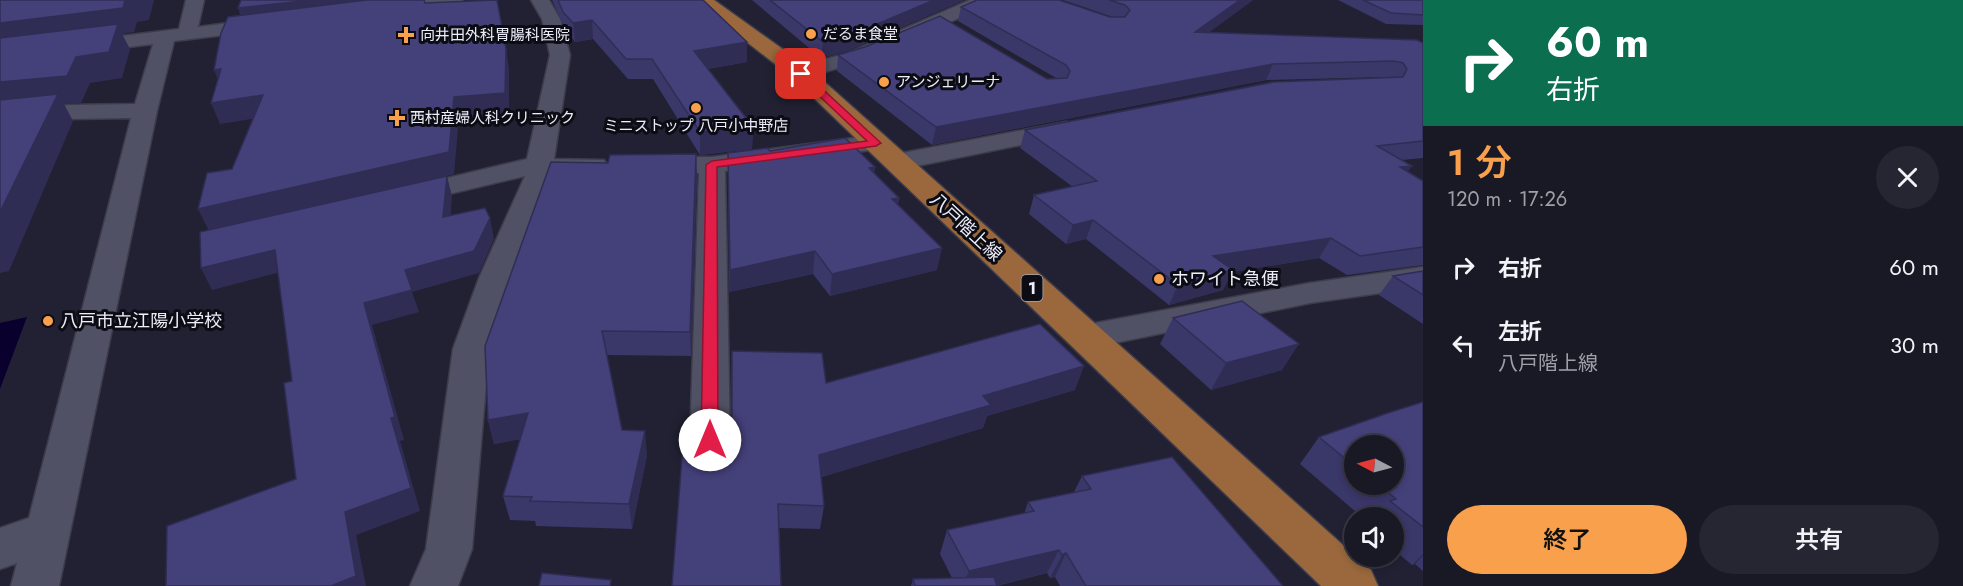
<!DOCTYPE html>
<html lang="ja">
<head>
<meta charset="utf-8">
<style>
  :root { --surface:#191926; --page:#262632; --text:#f1f3f6; --muted:#9fa0a7; --line:#373843; --accent:#f9a04c }
  body { margin:0; font-family:Jost,"Noto Sans JP",sans-serif; background:var(--page); color:var(--text); height:100vh; display:flex; flex-direction:column; font-size:22px; white-space:nowrap }
  * { box-sizing:border-box; margin:0 }
  p { font-size:20px; color:var(--muted) }
  .icon { flex:none; width:33px; height:33px; fill:none; stroke:currentColor; stroke-width:2; stroke-linecap:round; stroke-linejoin:round }
  .map { position:relative; flex:1; overflow:hidden }
  .panel { display:flex; flex-direction:column; background:var(--surface); width:540px }
  .panel>* { flex:none }
  .top-card { background:#0b6e4f; color:#fff; overflow:hidden }
  .needle { width:39px; rotate:276deg }
  .tools { position:absolute; left:1344px; top:435px; display:grid; gap:12px }
  .tools a { display:grid; place-items:center; width:60px; height:60px; border-radius:50%; background:var(--surface); box-shadow:0 3px 9px #0003,0 0 0 2px var(--line); font-size:30px }
  .pin { position:absolute; display:grid; place-items:center; width:51px; height:51px; color:#fff; margin:-26px; border-radius:12px; box-shadow:0 3px 9px #0006 }
  .me { position:absolute; width:66px; margin:-33px; rotate:0deg; stroke-linejoin:round; filter:drop-shadow(0 0 4px #0008) }
  .turn { display:flex; align-items:center; gap:21px; height:126px; padding:0 24px; font-size:27px }
  .turn .icon { width:78px; height:78px; stroke-width:2.5 }
  .turn b { display:block; font-size:42px; line-height:51px }
  .round { display:grid; place-items:center; flex:none; width:63px; height:63px; border-radius:32px; background:var(--page) }
  .summary { display:flex; align-items:center; justify-content:space-between; height:102px; padding:0 24px }
  h1 { font-size:36px; font-weight:600; line-height:45px; color:var(--accent) }
  .primary-button { display:flex; gap:12px; margin-top:auto; padding:12px 24px }
  .primary-button a { flex:1; height:69px; border-radius:36px; background:var(--accent); color:#111; font-size:24px; font-weight:600; line-height:69px; text-align:center }
  .primary-button a+a { background:var(--page); color:var(--text) }
  ul { padding:0; list-style:none }
  li { display:flex; align-items:center; gap:18px; height:78px; padding:0 24px }
  li div { flex:1 }
  li b { display:block; font-size:22px }
  li em { font-style:normal }
  main { display:flex; flex:1; min-height:0 }
  .map>svg:first-child { display:block }
  .water { fill:#09002d }
  .lines { fill:none; stroke-linecap:round; stroke-linejoin:round }
  .minor-casing { stroke:#3d3c4b; stroke-width:3 }
  .major-casing { stroke:#3d3c4b; stroke-width:3 }
  .minor { fill:#515165; fill-rule:evenodd }
  .major { fill:#9a683c; fill-rule:evenodd }
  .wall { fill:#3a3769; fill-rule:evenodd }
  .shaded-wall { fill:#302d55 }
  .building { fill:#44407a; stroke:#302d55; stroke-width:1.5 }
  .route { fill:#e11d48; stroke:#92132f; stroke-width:1.5 }
  .poi-dot { fill:#f9a04c; stroke:#0c0c14; stroke-width:2 }
  .labels { text-anchor:middle; stroke-width:6; stroke-linejoin:round; paint-order:stroke }
  .far-poi-label { font-size:15px; fill:#edeefa; stroke:#0c0c14; text-anchor:start }
  .shield { fill:#0c0c14; stroke:#aaaab5; stroke-width:1.5 }
  .shield-label { font-size:16px; font-weight:bold; fill:#edeefa }
  .street-label { font-size:18px; fill:#edeefa; stroke:#0c0c14 }
  .poi-label { font-size:18px; fill:#edeefa; stroke:#0c0c14; text-anchor:start }
</style>
</head>
<body>
<main>
<div class="map">
<svg width="1423" height="586" viewBox="0 0 1423 586">
  <rect width="100%" height="100%" fill="#212133"/>
  <path class="water" d="M27 317 0 389V323Z"/>
  <g class="lines">
    <g class="minor-casing">
      <g id="minor">
        <path d="M186 0H204L198 27 266 18 276 24 266 30 174 41 157 111 59 586H11L17 563 0 569V528L29 518 131 118 69 119 0 127V113L69 105 135 104 153 44 0 63V51L179 29Z"/>
        <path d="M414 0H463C457 8 392 17 386 8L389 4Z"/>
        <path d="M531 0H549L560 19 570 55 554 159 604 160 608 166 604 172 552 175 511 278 489 349 472 549 458 586H410L426 549 453 349 479 278 525 176 407 204 397 202 393 196 397 190 527 159 550 55 542 19Z"/>
        <path d="M970 0H994L991 4 862 61 801 79 793 78 790 73 793 68 848 53Z"/>
        <path d="M1066 122 1075 124 1078 129 1075 134 897 170 888 168 884 162 888 156 897 154Z"/>
        <path d="M876 135 885 138 889 143 885 148 725 171 730 440 724 451 710 456 696 451 690 440 699 173 644 171 640 165 644 159 653 157H712Z"/>
        <path d="M1423 267V287L1310 303 1085 349 1073 345 1067 337 1073 329 1085 325 1310 283Z"/>
      </g>
    </g>
    <g class="major-casing">
      <path id="major" d="M693 0H714L809 68 1371 570 1378 586H1321L793 78Z"/>
    </g>
    <use href="#minor" class="minor"/>
    <use href="#major" class="major"/>
  </g>
  <g class="wall">
    <path d="M552 0H703L747 42V62L708 69 753 127 752 149 700 155 653 79H628L593 39 575 42 566 31Z"/>
    <path d="M752 0H964L847 51 821 58Z"/>
    <path d="M1063 0H1253L1209 32 1423 43V158L1402 160 1408 172 1423 181V265L1347 275 1319 258 1232 272 1223 290 1169 305 1086 239 1066 244 1029 214 1034 195 1073 187 1020 148 1025 130 1388 77H1385L1266 80 932 145 837 71 838 55 1047 79 1056 78 958 21 961 7 1113 17Z"/>
    <path d="M1338 0H1423V25L1386 24Z"/>
    <path d="M770 151 875 167 874 173 899 198 898 205 937 270 830 296 813 274 729 292 728 153Z"/>
    <path d="M608 163 697 175 691 356 607 355 622 430 647 455 632 529 536 526 535 521 510 520 503 496 520 439 494 444 488 420Z"/>
    <path d="M1423 271V324L1379 295 1393 276Z"/>
    <path d="M1173 318 1282 370 1211 390 1160 344Z"/>
    <path d="M732 351 826 383 1075 390 987 416 983 428 821 477 824 506 820 529 779 528 731 434Z"/>
    <path d="M1423 402V571L1415 564 1412 565 1394 550V518H1363L1300 464 1319 437ZM1354 446 1394 484H1354Z"/>
    <path d="M1082 476 1283 586H1060L1055 577 1050 578 1047 573 997 586H911L913 579 952 578 940 554 947 530 1024 514 1028 502 1074 492Z"/>
  </g>
  <g class="shaded-wall">
    <path d="M125 0H154L149 20 137 22 134 32 122 34 130 49 122 78 90 83 81 103 64 104 73 121 9 271 0 273V23Z"/>
    <path d="M312 0H403L241 18 238 8Z"/>
    <path d="M934 0H964L847 51 821 58 823 42Z"/>
    <path d="M1240 0H1253L1189 47 1195 32Z"/>
    <path d="M592 20 593 39 575 42 573 23Z"/>
    <path d="M747 42V62L694 71V51Z"/>
    <path d="M506 49 509 69V114L459 118 454 174 447 176 452 196 449 239 210 233 198 209 454 97Z"/>
    <path d="M1273 64 1266 80 932 145 936 127Z"/>
    <path d="M221 69 222 90 214 70Z"/>
    <path d="M263 95 271 116 220 124 211 103Z"/>
    <path d="M753 127 752 149 700 155V132Z"/>
    <path d="M696 154 697 175 691 356 690 332Z"/>
    <path d="M1412 166 1400 184V167Z"/>
    <path d="M875 167 872 188 869 168Z"/>
    <path d="M899 198 895 219 892 199Z"/>
    <path d="M490 218 494 239 479 273 412 292 419 312 372 325 404 440 400 441 420 511 356 535 366 586H331L345 512 391 418 364 303 405 270Z"/>
    <path d="M1093 220 1086 239 1066 244 1073 225Z"/>
    <path d="M1331 238 1319 258 1232 272 1223 290 1169 305 1178 285 1213 256Z"/>
    <path d="M942 248 937 270 830 296 832 274Z"/>
    <path d="M275 250 284 271 212 290 201 268Z"/>
    <path d="M815 251 813 274 729 292 730 270Z"/>
    <path d="M1299 344 1282 370 1211 390 1226 363Z"/>
    <path d="M1084 366 1075 390 987 416 983 428 816 479 819 455 983 396Z"/>
    <path d="M528 413 533 437 494 444 488 420Z"/>
    <path d="M645 431 647 455 632 529 629 504Z"/>
    <path d="M1059 550 1047 573 995 586H963L969 571Z"/>
    <path d="M1066 553 1055 577 1050 578 1062 555Z"/>
    <path d="M1423 554V556L1415 564 1412 565Z"/>
  </g>
  <g class="building">
    <path d="M0 0H125L123 8 0 23Z"/>
    <path d="M241 0H312L238 8Z"/>
    <path d="M367 0H424L425 3 497 0 506 49 505 93 454 97 449 152 198 209 207 173 232 169 263 95 211 103 221 69 214 70 221 33 228 17Z"/>
    <path d="M558 0H703L747 42 694 51 753 127 700 132 652 59H626L592 20 573 23 563 12Z"/>
    <path d="M770 0H934L849 36 823 42Z"/>
    <path d="M977 0H1059L1110 17H1125L1130 10 1125 5 1109 0H1240L1195 32 1417 40 1423 43V141L1377 146 1412 166 1400 167 1423 181V247L1360 256 1331 238 1213 256 1233 270 1178 285 1093 220 1073 225 1034 195 1097 181 1025 130 1274 82 1403 77 1407 69 1403 63 1394 61 1273 64 936 127 838 55 865 47 940 16 1047 79 1067 78 1070 71 1066 65 961 7Z"/>
    <path d="M1363 0H1423V15L1391 13Z"/>
    <path d="M118 24 109 52 76 57 67 76 0 82V38Z"/>
    <path d="M58 94 0 212V100Z"/>
    <path d="M845 138 875 167 869 168 899 198 892 199 942 248 832 274 815 251 730 270 728 153 767 148 770 151Z"/>
    <path d="M696 154 690 332 602 331 622 430 645 431 629 504 530 501 532 497 503 496 528 413 488 420 485 346 551 162 608 163 610 155Z"/>
    <path d="M447 176 443 217 485 208 490 218 474 251 405 270 412 290 364 303 395 417 391 418 411 488 345 512 356 576 331 586H166L167 526 296 479 284 383 292 381 275 250 201 268 200 232Z"/>
    <path d="M1423 271V295L1393 276Z"/>
    <path d="M1242 301 1299 344 1226 363 1173 318Z"/>
    <path d="M1040 324 1084 366 983 396 991 405 819 455 824 506 778 504 781 586H672L684 432 732 434V351L822 353 826 383Z"/>
    <path d="M1423 402V527L1390 501 1396 499 1378 484H1394V446H1354V466L1319 437 1388 413Z"/>
    <path d="M1172 457 1283 586H1086L1066 553 1062 555 1059 550 969 571 947 530 1034 511 1028 502 1091 489 1082 476Z"/>
    <path d="M542 573 611 580 610 586H539Z"/>
    <path d="M994 577 997 586H915L913 579Z"/>
  </g>
  <path class="route" d="M797 72H804L881 143 876 146 717 167 718 440 716 444H704L701 440 706 165 712 161 867 141 797 75Z"/>
  <g class="poi-dot">
    <circle cx="811" cy="34" r="6"/>
    <path d="M403 26h6v6h6v6h-6v6h-6v-6h-6v-6h6z"/>
    <circle cx="884" cy="82" r="6"/>
    <circle cx="696" cy="108" r="6"/>
    <path d="M394 109h6v6h6v6h-6v6h-6v-6h-6v-6h6z"/>
    <circle cx="1159" cy="279" r="6"/>
    <circle cx="48" cy="321" r="6"/>
  </g>
  <g class="labels">
    <g class="far-poi-label">
      <text x="823" y="39">だるま食堂</text>
      <text x="420" y="40">向井田外科胃腸科医院</text>
      <text x="896" y="87">アンジェリーナ</text>
      <text x="410" y="123">西村産婦人科クリニック</text>
      <text x="696" y="131" text-anchor="middle">ミニストップ 八戸小中野店</text>
    </g>
    <rect class="shield" x="1021.5" y="275" width="21" height="26" rx="4.5"/>
    <g class="shield-label">
      <text x="1032" y="294">1</text>
    </g>
    <g class="street-label">
      <text transform="translate(966 227) rotate(43)" y="6">八戸階上線</text>
    </g>
    <g class="poi-label">
      <text x="1171" y="285">ホワイト急便</text>
      <text x="60" y="327">八戸市立江陽小学校</text>
    </g>
  </g>
</svg>
<div class="tools">
<a><svg class="needle" viewBox="-14 -14 28 28"><path d="M0-13l5 13h-10z" fill="#e53935"/><path d="M0 13l5-13h-10z" fill="#9fa0a7"/></svg></a>
<a><svg class="icon" aria-label="sound" viewBox="0 0 24 24"><path d="M4 9h4l5-4v14l-5-4H4zM17 9q2 3 0 6"/></svg></a>
</div>
<div class="pin" style="left:801px;top:74px;background:#d93025"><svg class="icon" aria-label="arrive" viewBox="0 0 24 24"><path d="M6 21V4h12l-3 4 3 4H6"/></svg></div>
<svg class="me" style="left:710px;top:440px" viewBox="-20 -20 40 40"><circle r="19" fill="#fff"/><path d="M0-13L10 11 0 6-10 11z" fill="#e11d48"/></svg>
</div>
<section class="panel">
<div class="top-card">
<div class="turn"><svg class="icon" aria-label="right" viewBox="0 0 24 24"><path d="M7 20v-9h11M14 6l5 5-5 5"/></svg><div><b>60 m</b>右折</div></div>
</div>
<div class="summary"><div><h1>1 分</h1><p>120 m · 17:26</p></div><a class="round"><svg class="icon" aria-label="close" viewBox="0 0 24 24"><path d="M6 6l12 12M18 6L6 18"/></svg></a></div>
<ul>
<li><svg class="icon" aria-label="right" viewBox="0 0 24 24"><path d="M7 20v-9h11M14 6l5 5-5 5"/></svg><div><b>右折</b></div><em>60 m</em></li>
<li><svg class="icon" aria-label="left" viewBox="0 0 24 24"><path d="M17 20v-9H6M10 6l-5 5 5 5"/></svg><div><b>左折</b><p>八戸階上線</p></div><em>30 m</em></li>
</ul>
<div class="primary-button"><a>終了</a><a>共有</a></div>
</section>
</main>
</body>
</html>
